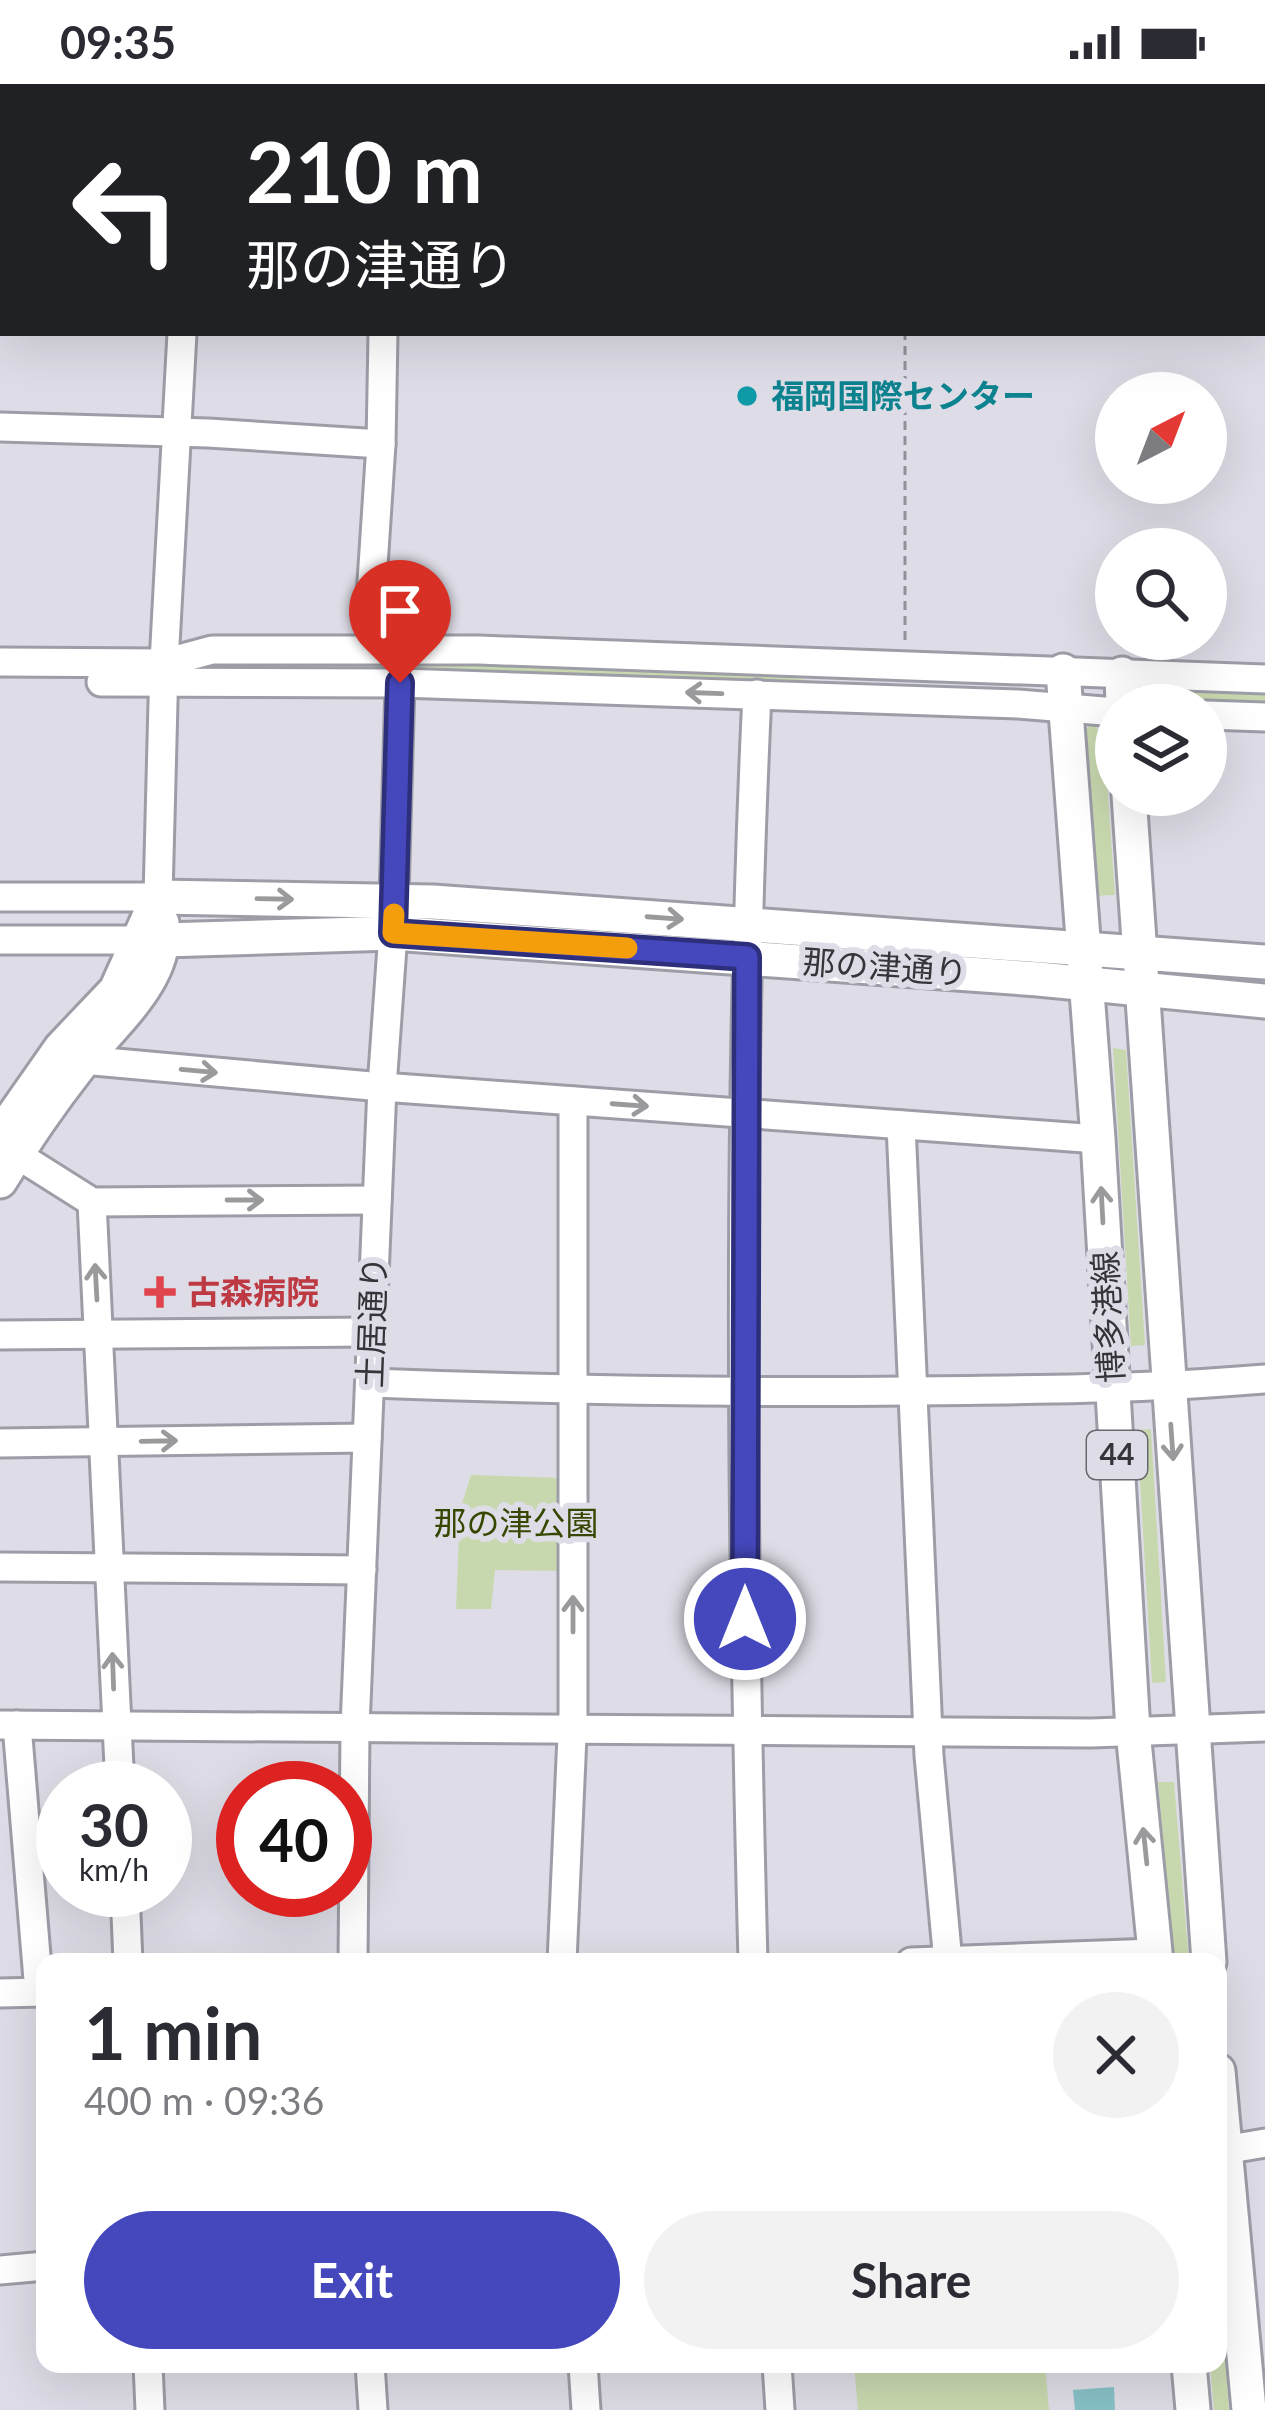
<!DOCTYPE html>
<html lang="en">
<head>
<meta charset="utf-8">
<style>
  :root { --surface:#fff; --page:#f2f2f3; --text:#2b2b33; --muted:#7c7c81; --accent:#4548bd }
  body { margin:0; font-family:Lato,"Noto Sans JP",sans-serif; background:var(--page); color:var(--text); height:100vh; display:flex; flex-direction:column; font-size:45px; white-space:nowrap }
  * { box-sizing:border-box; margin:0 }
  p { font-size:39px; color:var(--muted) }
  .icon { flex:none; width:66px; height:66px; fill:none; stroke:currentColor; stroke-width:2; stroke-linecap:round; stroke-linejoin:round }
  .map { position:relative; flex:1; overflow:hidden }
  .side { position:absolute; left:36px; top:1869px; width:1191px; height:420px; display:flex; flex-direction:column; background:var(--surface); border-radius:24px; box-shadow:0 12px 48px #0002 }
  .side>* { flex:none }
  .hud { position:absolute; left:0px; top:0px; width:1266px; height:252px; box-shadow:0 12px 48px #0002; background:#202124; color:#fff; overflow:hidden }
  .needle { width:78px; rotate:42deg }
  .tools { position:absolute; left:1095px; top:288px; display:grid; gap:24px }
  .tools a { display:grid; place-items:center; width:132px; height:132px; border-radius:50%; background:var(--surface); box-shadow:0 12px 48px #0002; font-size:60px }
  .speed { position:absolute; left:36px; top:1677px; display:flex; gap:24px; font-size:60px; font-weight:700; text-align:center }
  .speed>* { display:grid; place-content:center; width:156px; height:156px; border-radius:50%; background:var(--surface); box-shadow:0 12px 48px #0002; line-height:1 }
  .speed small { font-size:30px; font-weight:400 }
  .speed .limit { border:18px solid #d22; background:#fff; color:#111 }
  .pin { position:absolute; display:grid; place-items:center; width:102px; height:102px; color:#fff; margin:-123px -51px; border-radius:50% 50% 50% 0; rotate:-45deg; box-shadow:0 0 12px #0007 }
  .pin .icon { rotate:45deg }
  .me { position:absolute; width:132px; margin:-66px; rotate:0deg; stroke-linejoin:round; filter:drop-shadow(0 0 9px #0008) }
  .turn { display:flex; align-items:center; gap:42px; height:252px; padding:0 48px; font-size:54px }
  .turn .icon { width:156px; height:156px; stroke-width:2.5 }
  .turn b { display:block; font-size:84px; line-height:102px }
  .round { display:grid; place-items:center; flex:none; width:126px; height:126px; border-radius:63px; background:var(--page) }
  .head { display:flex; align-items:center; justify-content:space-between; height:204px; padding:0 48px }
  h1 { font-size:72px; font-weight:700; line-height:90px }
  .button { display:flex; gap:24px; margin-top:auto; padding:24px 48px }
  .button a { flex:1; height:138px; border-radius:72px; background:var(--accent); color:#fff; font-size:48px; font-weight:700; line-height:138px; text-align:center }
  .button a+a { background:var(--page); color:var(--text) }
  .status { display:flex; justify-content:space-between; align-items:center; height:84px; padding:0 60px; background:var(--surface); direction:ltr }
  .status svg { height:33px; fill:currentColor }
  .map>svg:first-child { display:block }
  .green { fill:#c8d8ae }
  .water { fill:#87c1c6 }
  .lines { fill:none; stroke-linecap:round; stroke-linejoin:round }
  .minor-casing { stroke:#9d9da7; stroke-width:33 }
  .major-casing { stroke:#9d9da7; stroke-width:39 }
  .highway-casing { stroke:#9d9da7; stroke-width:45 }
  .path { stroke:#929199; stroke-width:3; stroke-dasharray:9 6; stroke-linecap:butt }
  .minor { stroke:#fff; stroke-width:27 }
  .major { stroke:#fff; stroke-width:33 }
  .highway { stroke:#fff; stroke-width:39 }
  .oneway { stroke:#9a9a9c }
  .route-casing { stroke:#2d2f7b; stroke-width:30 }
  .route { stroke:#4548bd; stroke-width:21 }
  .slow { stroke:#f59e0b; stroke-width:21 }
  .culture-dot { fill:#0f9aa8; stroke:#dedde7; stroke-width:4.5 }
  .health-dot { fill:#e0444e; stroke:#dedde7; stroke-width:4.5 }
  .labels { text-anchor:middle; stroke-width:12; stroke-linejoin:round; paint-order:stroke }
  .shield { fill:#dedde7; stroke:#68676d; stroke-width:3 }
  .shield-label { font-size:30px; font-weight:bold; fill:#353539 }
  .culture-label { font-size:33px; font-weight:bold; fill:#0d838f; stroke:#dedde7; text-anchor:start }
  .street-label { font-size:33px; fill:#353539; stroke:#dedde7 }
  .health-label { font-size:33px; font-weight:bold; fill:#be3a42; stroke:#dedde7; text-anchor:start }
  .park-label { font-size:33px; fill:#364701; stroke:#dedde7 }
</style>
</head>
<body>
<div class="status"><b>09:35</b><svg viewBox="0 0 49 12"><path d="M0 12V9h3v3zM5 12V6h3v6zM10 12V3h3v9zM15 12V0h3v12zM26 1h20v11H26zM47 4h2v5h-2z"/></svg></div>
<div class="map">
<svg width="1265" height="2326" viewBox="0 0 1265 2326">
  <rect width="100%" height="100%" fill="#dedde7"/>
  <g class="green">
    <path d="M423 578 736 586 828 599 1018 609 422 589 328 580 224 579Z"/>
    <path d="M1179 604 1265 608V619L1179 615Z"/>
    <path d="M1093 639 1104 654 1115 811 1092 812 1083 648Z"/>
    <path d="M1113 964 1126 966 1145 1261 1131 1262Z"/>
    <path d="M1151 1345 1166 1598 1152 1599 1137 1346Z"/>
    <path d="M471 1391 564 1394V1487L495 1486 491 1525H456L460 1426Z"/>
    <path d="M1158 1698H1174L1189 1878H1174Z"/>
    <path d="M1218 2183 1229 2326H1214L1210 2280H1218Z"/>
    <path d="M854 2280H1045L1049 2326H858Z"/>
  </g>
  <path class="water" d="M1114 2303 1115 2326H1075L1073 2306Z"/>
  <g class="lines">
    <g class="minor-casing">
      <g id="minor">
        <path d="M204 3V0"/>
        <path d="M0 63H3"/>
        <path d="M1263 120 1265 121"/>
        <path d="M0 220H3"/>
        <path d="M0 343 208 349 381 360"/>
        <path d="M377 565 370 528 381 360 383 249"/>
        <path d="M0 578 164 579 212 566H479L1265 595"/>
        <path d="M101 598 400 599 1018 620 1116 628"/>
        <path d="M1206 631 1265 633"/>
        <path d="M0 813H158L164 579 182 249"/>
        <path d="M0 856H154"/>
        <path d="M83 976 382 1003 1098 1055"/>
        <path d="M901 1041 929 1672 948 1878"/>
        <path d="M16 1070 92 1118 377 1116"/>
        <path d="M92 1118 120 1704"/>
        <path d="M0 1251 370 1248"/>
        <path d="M371 1299C551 1306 730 1309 909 1307 1028 1306 1146 1305 1265 1295"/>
        <path d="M0 1359 367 1354"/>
        <path d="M0 1483 362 1486"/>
        <path d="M0 1641 1091 1649 1265 1643"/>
        <path d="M17 1641 39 1908"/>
        <path d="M125 1806 128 1878"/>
        <path d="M353 1878 355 1643 382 1003 393 849 400 599"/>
        <path d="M562 1878 573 1629V1017"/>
        <path d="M753 1878C742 1456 737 1032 757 610"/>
        <path d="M911 1878 1155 1869"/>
        <path d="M0 1909 45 1908"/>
        <path d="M1218 2067 1265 2059"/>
        <path d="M0 2186 45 2182"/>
        <path d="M148 2280 150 2326"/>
        <path d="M370 2280 373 2326"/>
        <path d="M583 2280 586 2326"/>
        <path d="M777 2280 780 2326"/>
      </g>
    </g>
    <g class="major-casing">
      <g id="major">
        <path d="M1063 587 1098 1055 1133 1647 1156 1878"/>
        <path d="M1122 590 1123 621"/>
        <path d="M1129 711 1209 1878"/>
        <path d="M158 813 433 818 1265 878"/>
        <path d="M164 856 393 849 1038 895 1265 917"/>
        <path d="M0 1051 61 964 116 906 158 813"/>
        <path d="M0 1097C24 1057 51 1018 80 981 111 940 169 896 162 839"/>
        <path d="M1218 1987 1249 2326"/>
        <path d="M1189 2280 1193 2326"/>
      </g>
    </g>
    <g class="highway-casing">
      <g id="highway">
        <path d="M360 0 361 3"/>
        <path d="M388 0 391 3"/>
        <path d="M511 0 521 3"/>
        <path d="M616 0 632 3"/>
        <path d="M1263 43H1265"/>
        <path d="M1263 71H1265"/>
      </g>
    </g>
    <g class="path">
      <path d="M914 3V0"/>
      <path d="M905 556V249"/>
    </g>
    <use href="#minor" class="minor"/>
    <use href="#major" class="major"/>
    <use href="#highway" class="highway"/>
  </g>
  <defs><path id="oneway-shaft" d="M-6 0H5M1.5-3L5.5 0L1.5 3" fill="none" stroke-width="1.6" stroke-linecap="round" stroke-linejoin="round" transform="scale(3)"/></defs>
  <g class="oneway">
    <use href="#oneway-shaft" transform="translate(704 609) rotate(-178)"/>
    <use href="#oneway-shaft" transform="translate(275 815) rotate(1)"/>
    <use href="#oneway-shaft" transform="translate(665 834) rotate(4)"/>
    <use href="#oneway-shaft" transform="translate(199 987) rotate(5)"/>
    <use href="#oneway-shaft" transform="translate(630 1021) rotate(4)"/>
    <use href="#oneway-shaft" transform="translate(245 1116)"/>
    <use href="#oneway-shaft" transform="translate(1102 1121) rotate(-93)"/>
    <use href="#oneway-shaft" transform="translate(96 1198) rotate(-93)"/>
    <use href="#oneway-shaft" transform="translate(159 1357) rotate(-1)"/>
    <use href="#oneway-shaft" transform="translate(1172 1358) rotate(86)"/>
    <use href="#oneway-shaft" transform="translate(573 1530) rotate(-90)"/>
    <use href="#oneway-shaft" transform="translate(113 1587) rotate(-92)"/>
    <use href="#oneway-shaft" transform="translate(1145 1762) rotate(-96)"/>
  </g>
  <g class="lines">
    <g class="route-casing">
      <path id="route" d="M400 599 393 849 747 873 745 1535"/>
    </g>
    <use href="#route" class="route"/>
    <path class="slow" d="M394 830 393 849 627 864"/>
  </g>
  <circle class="culture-dot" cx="747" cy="312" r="12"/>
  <path class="health-dot" d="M154 1190h12v12h12v12h-12v12h-12v-12h-12v-12h12z"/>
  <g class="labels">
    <rect class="shield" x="1087" y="1347" width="60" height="48" rx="9"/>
    <g class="shield-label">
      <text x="1117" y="1381">44</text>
    </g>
    <g class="culture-label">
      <text x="771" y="324">福岡国際センター</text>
    </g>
    <g class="street-label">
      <text transform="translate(885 883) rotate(4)" y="12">那の津通り</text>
      <text transform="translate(1108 1233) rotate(-93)" y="12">博多港線</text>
      <text transform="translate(372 1238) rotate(-88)" y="12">土居通り</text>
    </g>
    <g class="health-label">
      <text x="187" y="1220">古森病院</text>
    </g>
    <g class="park-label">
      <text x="516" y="1451">那の津公園</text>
    </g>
  </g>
</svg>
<div class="tools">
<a><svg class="needle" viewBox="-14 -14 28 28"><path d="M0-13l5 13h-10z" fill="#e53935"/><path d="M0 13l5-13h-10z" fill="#7c7c81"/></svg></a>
<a><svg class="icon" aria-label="search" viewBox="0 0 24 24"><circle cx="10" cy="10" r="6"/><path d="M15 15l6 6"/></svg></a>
<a><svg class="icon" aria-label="layers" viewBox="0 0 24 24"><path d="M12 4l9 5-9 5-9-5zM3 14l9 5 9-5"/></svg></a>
</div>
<div class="speed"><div>30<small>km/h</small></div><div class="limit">40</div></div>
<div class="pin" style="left:400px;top:599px;background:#d93025"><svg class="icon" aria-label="arrive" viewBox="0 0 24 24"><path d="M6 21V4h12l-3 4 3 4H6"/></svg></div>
<svg class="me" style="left:745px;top:1535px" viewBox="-20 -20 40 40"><circle r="17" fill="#4548bd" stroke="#fff" stroke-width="3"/><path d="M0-11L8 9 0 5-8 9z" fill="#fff"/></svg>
<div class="hud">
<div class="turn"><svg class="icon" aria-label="left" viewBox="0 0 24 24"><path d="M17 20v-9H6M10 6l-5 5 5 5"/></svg><div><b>210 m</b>那の津通り</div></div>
</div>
<section class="side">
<div class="head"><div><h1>1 min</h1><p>400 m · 09:36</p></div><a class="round"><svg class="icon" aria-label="close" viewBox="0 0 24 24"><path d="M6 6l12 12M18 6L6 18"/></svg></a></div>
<div class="button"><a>Exit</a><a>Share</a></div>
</section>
</div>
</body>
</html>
